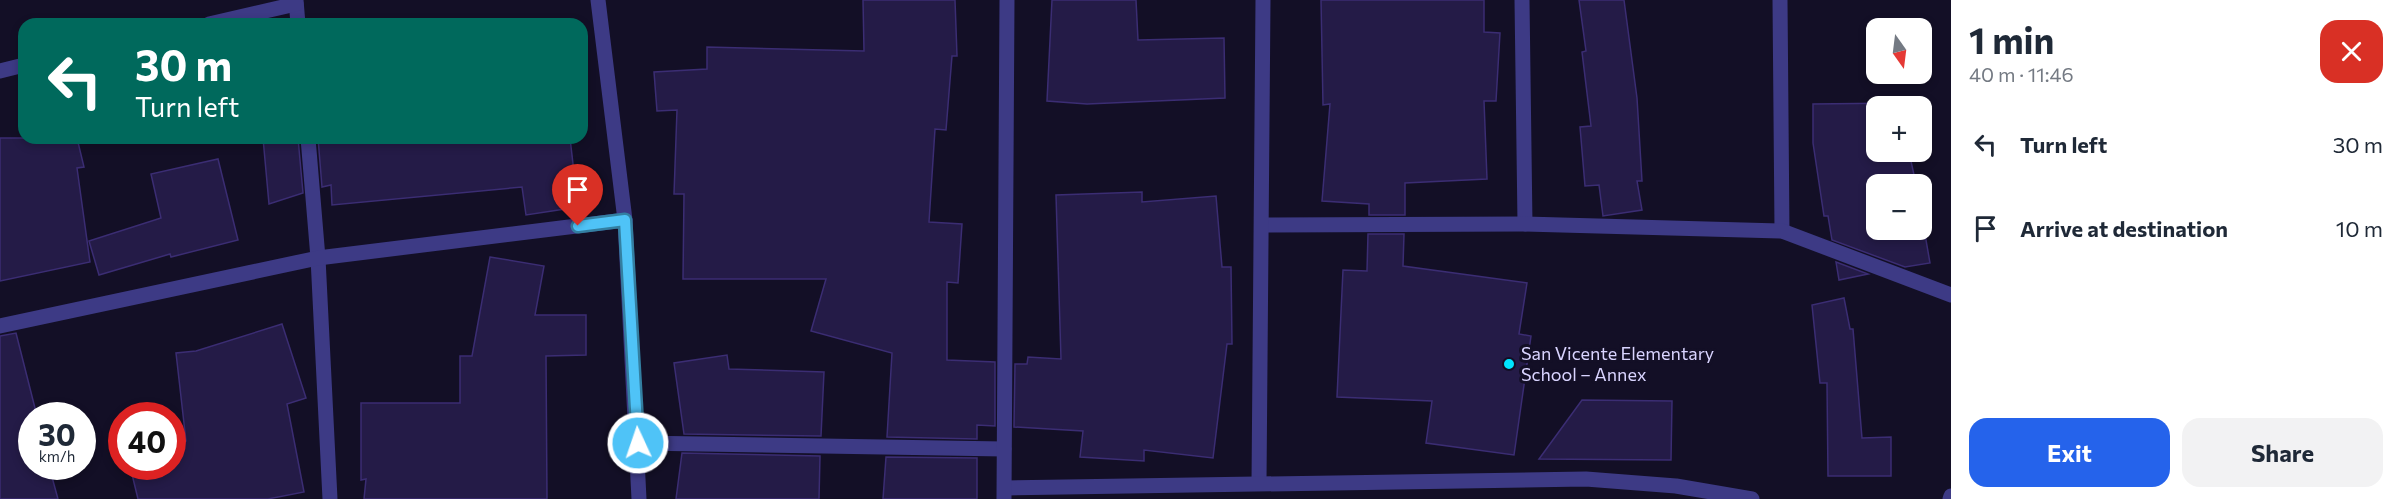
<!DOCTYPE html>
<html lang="en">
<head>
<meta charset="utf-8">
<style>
  :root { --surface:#fff; --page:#f2f2f3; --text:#1f2937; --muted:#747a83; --accent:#2563eb }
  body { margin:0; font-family:Commissioner,sans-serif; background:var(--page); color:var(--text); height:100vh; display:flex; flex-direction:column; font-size:22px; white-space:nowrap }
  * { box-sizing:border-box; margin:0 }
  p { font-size:20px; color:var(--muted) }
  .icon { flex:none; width:33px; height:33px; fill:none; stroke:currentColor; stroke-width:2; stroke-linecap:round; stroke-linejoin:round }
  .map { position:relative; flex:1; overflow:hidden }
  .side { display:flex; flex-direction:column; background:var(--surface); width:450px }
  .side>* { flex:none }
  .banner { position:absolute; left:18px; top:18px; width:570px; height:126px; border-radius:18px; box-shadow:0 3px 9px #0003; background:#00695c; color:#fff; overflow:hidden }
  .needle { width:39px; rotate:166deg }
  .buttons { position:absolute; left:1866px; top:18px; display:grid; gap:12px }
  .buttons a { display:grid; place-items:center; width:66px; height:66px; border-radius:12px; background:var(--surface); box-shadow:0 3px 9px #0003; font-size:30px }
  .speed { position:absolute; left:18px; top:402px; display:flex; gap:12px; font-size:30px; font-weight:700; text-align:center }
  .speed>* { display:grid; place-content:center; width:78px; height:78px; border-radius:50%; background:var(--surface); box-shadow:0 3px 9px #0003; line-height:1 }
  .speed small { font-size:15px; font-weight:400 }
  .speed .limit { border:9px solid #d22; background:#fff; color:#111 }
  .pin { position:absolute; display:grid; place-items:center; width:51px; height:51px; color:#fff; margin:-62px -26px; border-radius:50% 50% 50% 0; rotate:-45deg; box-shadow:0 0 6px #0007 }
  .pin .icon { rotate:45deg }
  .me { position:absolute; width:66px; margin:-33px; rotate:357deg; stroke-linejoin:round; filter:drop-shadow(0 0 4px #0008) }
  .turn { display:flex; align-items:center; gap:21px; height:126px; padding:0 18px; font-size:27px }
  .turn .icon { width:78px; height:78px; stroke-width:2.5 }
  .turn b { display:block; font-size:42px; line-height:51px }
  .round { display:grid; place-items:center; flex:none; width:63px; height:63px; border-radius:18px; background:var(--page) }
  .headline { display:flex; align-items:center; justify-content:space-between; height:102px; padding:0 18px }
  h1 { font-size:36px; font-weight:700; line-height:45px }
  .action { display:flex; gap:12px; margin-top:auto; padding:12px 18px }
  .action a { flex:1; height:69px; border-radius:18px; background:var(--accent); color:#fff; font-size:24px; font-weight:700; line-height:69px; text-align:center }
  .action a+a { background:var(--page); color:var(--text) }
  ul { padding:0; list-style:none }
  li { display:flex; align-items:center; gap:18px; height:84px; padding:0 18px }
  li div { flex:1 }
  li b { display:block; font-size:22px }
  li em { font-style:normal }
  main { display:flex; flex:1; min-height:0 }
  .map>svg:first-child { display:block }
  .building { fill:#241b47; stroke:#3b2d73; stroke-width:1.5 }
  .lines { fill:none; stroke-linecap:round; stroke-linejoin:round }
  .minor { stroke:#3d3a85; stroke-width:15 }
  .route-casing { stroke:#337fa1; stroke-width:15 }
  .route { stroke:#4fc3f7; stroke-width:10 }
  .poi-dot { fill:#00e5ff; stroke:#130f26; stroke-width:2 }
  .labels { text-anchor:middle; stroke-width:6; stroke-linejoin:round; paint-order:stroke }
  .poi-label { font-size:18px; fill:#d9d4ff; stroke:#130f26; text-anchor:start }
</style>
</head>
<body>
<main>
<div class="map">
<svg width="1951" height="499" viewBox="0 0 1951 499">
  <rect width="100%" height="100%" fill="#130f26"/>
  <g class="building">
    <path d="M863 0H955L957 56H952L946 130 935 129 929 222 962 224 958 283 947 282V360L995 362V426L977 425V439L887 437 892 353 811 331 826 279H683L684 194H674L677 110 657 111 654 72 707 69V47L864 51Z"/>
    <path d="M1052 0H1136L1138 40 1224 38 1225 98 1087 104 1047 101Z"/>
    <path d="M1321 0H1484V32L1500 33 1496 101H1484L1487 179 1405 183V215H1369V204L1322 201 1330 104 1323 105Z"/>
    <path d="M1579 0H1624L1637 98 1642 181H1637L1642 210 1603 216 1599 185 1585 186 1580 127 1591 126 1582 52 1586 51Z"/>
    <path d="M1901 103V106H1876V152H1909L1916 184H1876V230H1922V217L1930 263 1905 267 1832 240 1828 216H1824L1813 143V104Z"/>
    <path d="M0 138H77L84 167 77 168 90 262 0 281Z"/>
    <path d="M263 138H298L303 193 269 204Z"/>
    <path d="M318 138H570L578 207 526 215 522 187 332 205 331 185 322 187Z"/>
    <path d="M218 159 238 240 171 257 170 254 99 275 89 241 161 218 151 174Z"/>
    <path d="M1142 192V202L1216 196 1222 267H1231L1232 344H1227L1213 458 1144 450V461L1080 457 1083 431 1014 427 1015 364H1027L1028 357 1061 359 1056 195Z"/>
    <path d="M1368 234H1404L1403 266 1527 283 1519 334 1531 336 1514 455 1426 443 1432 401 1337 397 1343 270 1367 271Z"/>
    <path d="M490 257 544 266 535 315H586V355L546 356 547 499H364L366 479 361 480V403H460V356H472Z"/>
    <path d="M1836 262 1868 274 1839 280Z"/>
    <path d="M1844 298 1850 329H1853L1862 438 1891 437V476H1828L1827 383H1820L1812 305Z"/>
    <path d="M282 324 306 398 287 404 304 492 268 499H138L130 466H172V445L186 441 176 353 196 351Z"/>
    <path d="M16 333 37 416H32V466H49L58 499H0V336Z"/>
    <path d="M727 355 729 369 824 372 821 436 684 434 674 363Z"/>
    <path d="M1582 400 1672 401 1671 460 1539 459Z"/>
    <path d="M682 453 820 456 819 499H676Z"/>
    <path d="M886 457 977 458V499H883Z"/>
  </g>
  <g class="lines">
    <g class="minor">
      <path d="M296 0 298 24"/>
      <path d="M598 0 625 220 639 499"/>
      <path d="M1522 0 1525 224"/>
      <path d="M1780 0 1782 231"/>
      <path d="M209 24 296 4"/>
      <path d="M0 71 24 65"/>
      <path d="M308 138 318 258 330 499"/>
      <path d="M1262 225 1525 224 1782 231 1951 295"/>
      <path d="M0 326 318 258 625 220"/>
      <path d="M638 443 1004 449"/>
      <path d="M1259 483 1263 0"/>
      <path d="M1005 488 1586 479 1676 486 1752 499"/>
      <path d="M1004 499 1007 0"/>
      <path d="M1950 499 1951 496"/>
    </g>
  </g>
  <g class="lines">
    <g class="route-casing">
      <path id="route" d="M578 226 625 220 638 443"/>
    </g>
    <use href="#route" class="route"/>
  </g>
  <circle class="poi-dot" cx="1509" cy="364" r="6"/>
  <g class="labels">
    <g class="poi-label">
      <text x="1521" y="360">San Vicente Elementary<tspan x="1521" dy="21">School – Annex</tspan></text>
    </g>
  </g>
</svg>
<div class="buttons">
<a><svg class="needle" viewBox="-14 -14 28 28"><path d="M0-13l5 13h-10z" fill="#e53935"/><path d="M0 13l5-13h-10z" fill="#747a83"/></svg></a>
<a>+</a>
<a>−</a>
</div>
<div class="speed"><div>30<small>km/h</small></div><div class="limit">40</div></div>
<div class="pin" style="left:578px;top:226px;background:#d93025"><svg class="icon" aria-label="arrive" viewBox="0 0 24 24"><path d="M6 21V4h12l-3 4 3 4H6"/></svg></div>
<svg class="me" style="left:638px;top:443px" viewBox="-20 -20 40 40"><circle r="17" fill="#4fc3f7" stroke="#fff" stroke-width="3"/><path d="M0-11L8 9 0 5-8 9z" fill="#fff"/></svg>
<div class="banner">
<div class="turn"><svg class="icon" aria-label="left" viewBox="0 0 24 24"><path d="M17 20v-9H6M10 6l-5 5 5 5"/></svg><div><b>30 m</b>Turn left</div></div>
</div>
</div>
<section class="side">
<div class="headline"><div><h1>1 min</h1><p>40 m · 11:46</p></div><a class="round" style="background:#d93025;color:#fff"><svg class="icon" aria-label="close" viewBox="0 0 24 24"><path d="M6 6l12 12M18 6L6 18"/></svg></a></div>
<ul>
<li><svg class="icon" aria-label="left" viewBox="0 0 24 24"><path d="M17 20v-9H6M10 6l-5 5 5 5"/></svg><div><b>Turn left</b></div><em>30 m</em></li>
<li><svg class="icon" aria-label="arrive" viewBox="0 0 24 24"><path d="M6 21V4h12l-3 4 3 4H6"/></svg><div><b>Arrive at destination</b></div><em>10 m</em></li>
</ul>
<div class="action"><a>Exit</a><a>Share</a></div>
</section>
</main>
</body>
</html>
